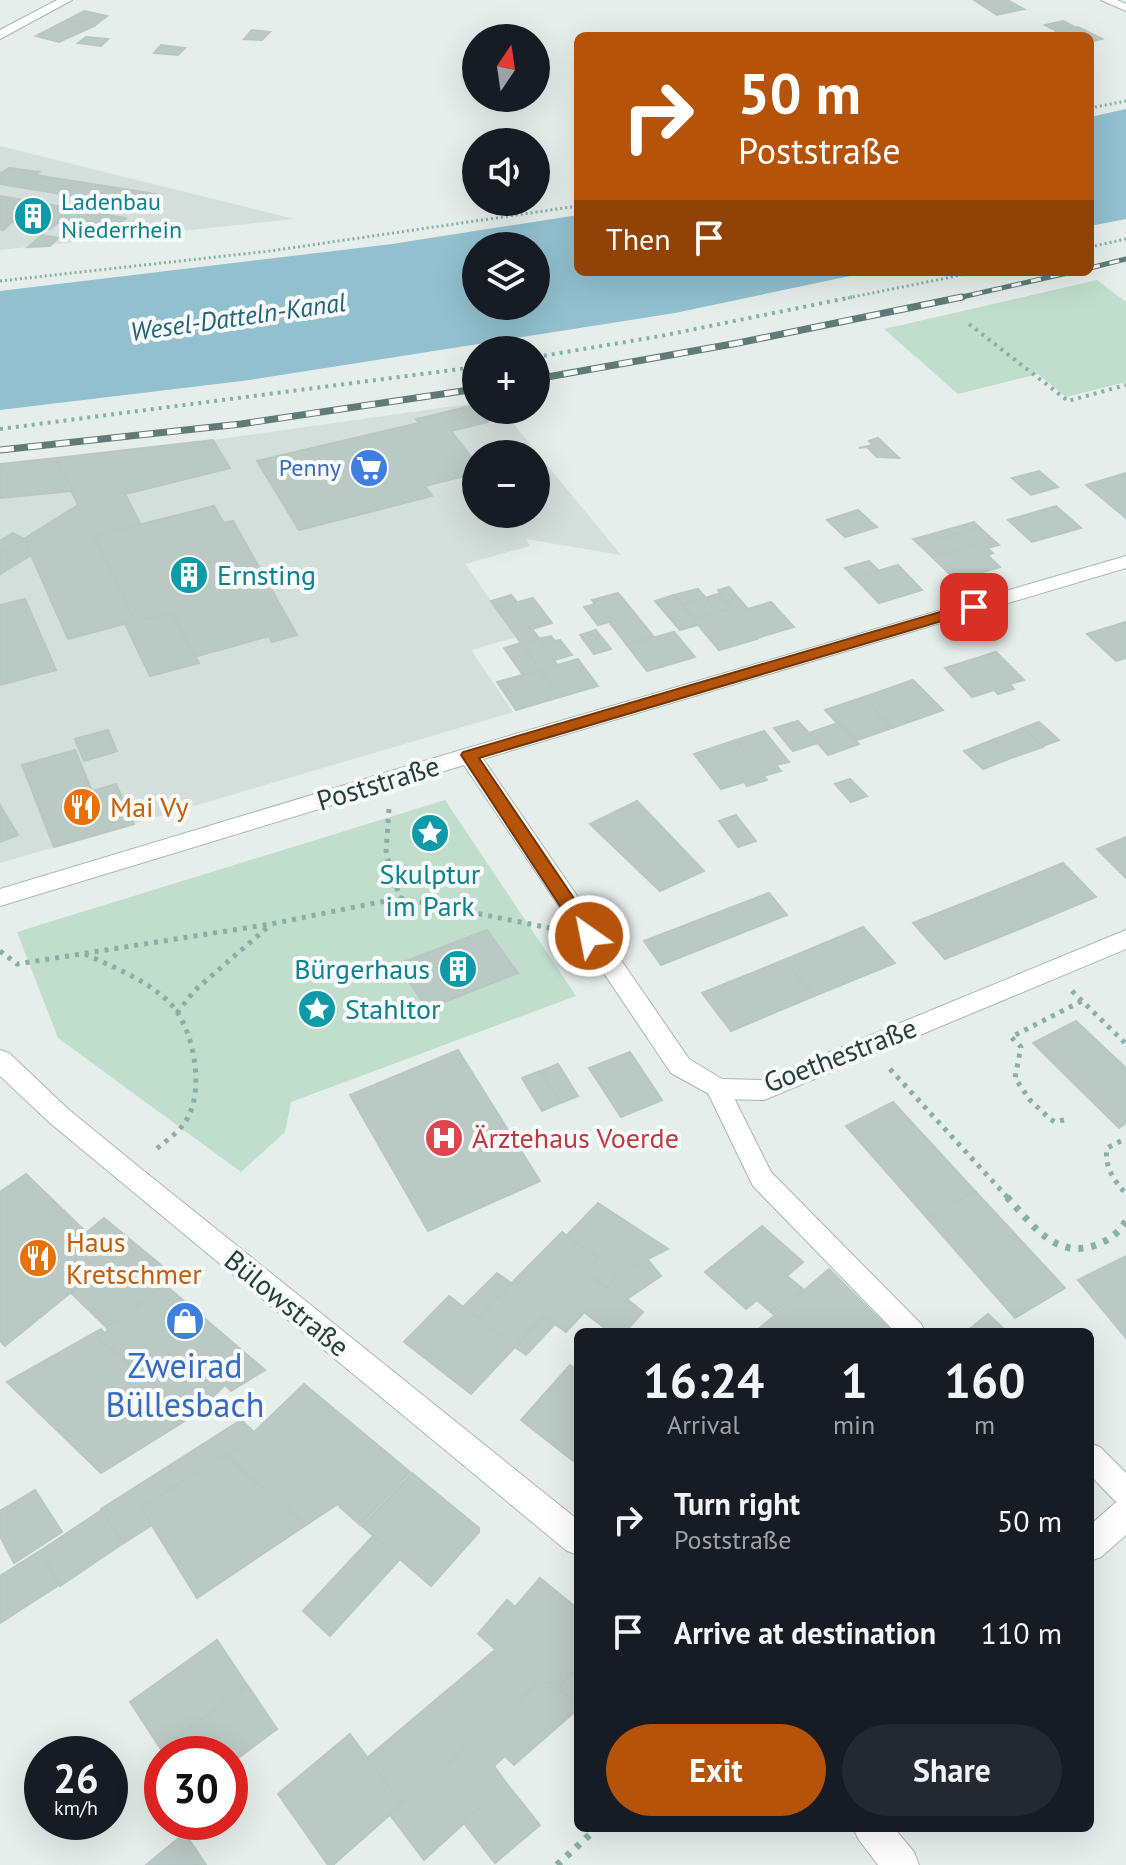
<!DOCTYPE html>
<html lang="en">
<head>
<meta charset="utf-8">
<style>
  :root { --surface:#171b24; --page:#242831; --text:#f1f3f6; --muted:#9ea1a6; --accent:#b45309 }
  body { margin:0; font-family:"PT Sans",sans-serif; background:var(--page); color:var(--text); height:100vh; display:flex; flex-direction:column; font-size:30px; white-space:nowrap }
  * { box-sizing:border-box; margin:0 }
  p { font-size:26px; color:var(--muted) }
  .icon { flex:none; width:44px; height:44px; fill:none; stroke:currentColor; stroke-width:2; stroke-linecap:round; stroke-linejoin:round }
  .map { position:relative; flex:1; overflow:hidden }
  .side { position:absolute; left:574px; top:1328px; width:520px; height:504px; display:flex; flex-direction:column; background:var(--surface); border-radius:12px; box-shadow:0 8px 32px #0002 }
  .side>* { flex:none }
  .hud { position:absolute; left:574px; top:32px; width:520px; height:244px; border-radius:12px; box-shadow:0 8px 32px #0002; background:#b45309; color:#fff; overflow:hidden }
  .needle { width:52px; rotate:13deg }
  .fabs { position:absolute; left:462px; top:24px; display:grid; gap:16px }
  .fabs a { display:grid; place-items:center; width:88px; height:88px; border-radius:50%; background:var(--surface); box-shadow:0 8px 32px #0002; font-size:40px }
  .speed { position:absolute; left:24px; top:1736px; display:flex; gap:16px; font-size:40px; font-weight:700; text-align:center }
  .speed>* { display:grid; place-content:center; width:104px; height:104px; border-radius:50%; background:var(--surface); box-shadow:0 8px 32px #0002; line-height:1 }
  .speed small { font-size:20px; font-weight:400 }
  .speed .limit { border:12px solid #d22; background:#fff; color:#111 }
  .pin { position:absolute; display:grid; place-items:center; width:68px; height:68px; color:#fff; margin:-34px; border-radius:16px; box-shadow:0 4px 12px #0006 }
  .me { position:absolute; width:88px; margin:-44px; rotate:327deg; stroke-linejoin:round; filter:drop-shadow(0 0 6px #0008) }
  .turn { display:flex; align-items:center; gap:28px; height:168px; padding:0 32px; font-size:36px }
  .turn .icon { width:104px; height:104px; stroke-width:2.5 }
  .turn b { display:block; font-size:56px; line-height:68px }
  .then { display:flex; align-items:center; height:76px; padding:0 32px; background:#0003; gap:16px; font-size:30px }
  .eta { display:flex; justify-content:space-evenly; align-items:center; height:136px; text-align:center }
  .eta b { font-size:48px; font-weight:700; line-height:56px }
  .action { display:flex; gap:16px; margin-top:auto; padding:16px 32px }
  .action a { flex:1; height:92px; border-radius:48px; background:var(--accent); color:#fff; font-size:32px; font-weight:700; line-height:92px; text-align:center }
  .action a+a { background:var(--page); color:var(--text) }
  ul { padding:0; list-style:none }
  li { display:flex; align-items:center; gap:24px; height:112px; padding:0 32px }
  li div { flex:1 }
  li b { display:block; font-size:30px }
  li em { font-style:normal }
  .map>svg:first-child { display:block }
  .built { fill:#d4deda; fill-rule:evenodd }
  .green { fill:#c0decb }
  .water { fill:#92c0cf; fill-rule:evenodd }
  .building { fill:#bbc9c4; stroke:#b8c7c3; stroke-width:2 }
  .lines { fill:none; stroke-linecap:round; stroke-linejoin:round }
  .lane-casing { stroke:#a8b6b3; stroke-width:2 }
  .street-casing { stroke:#a8b6b3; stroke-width:2 }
  .path-far3 { stroke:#88b0a7; stroke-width:3; stroke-dasharray:2 3; stroke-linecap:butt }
  .path-far2 { stroke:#88b0a7; stroke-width:4; stroke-dasharray:3 5; stroke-linecap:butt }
  .path-far1 { stroke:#88b0a7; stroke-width:5; stroke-dasharray:4 6; stroke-linecap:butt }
  .path { stroke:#88b0a7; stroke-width:7; stroke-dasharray:5 8; stroke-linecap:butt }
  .lane { fill:#fff; fill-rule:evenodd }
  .street { fill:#fff; fill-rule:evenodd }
  .rail-far1-casing { stroke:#607b76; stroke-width:5 }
  .rail-casing { stroke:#607b76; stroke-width:7 }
  .rail-far1 { stroke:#f7faf9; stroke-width:3; stroke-dasharray:10; stroke-linecap:butt }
  .rail { stroke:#f7faf9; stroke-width:5; stroke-dasharray:14; stroke-linecap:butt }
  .route { fill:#b45309; stroke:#753606; stroke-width:2 }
  .labels { text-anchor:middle; stroke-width:8; stroke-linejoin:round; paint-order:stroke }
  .far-culture-label { font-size:24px; fill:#0d838f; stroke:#f7faf9; text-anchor:start }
  .far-shop-label { font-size:24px; fill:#366cbe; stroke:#f7faf9; text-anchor:end }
  .far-water-label { font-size:26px; font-style:italic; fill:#226379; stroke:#f7faf9 }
  .culture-label { font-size:28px; fill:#0d838f; stroke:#f7faf9; text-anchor:start }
  .street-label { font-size:28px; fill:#25403b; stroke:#f7faf9 }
  .food-label { font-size:28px; fill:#c56008; stroke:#f7faf9; text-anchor:start }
  .health-label { font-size:28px; fill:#be3a42; stroke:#f7faf9; text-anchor:start }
  .near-shop-label { font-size:34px; fill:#366cbe; stroke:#f7faf9 }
</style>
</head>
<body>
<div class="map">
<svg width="1126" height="1865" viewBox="0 0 1126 1865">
  <rect width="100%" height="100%" fill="#e6eeeb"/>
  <g class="built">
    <path d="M0 146 294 219 0 250Z"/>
    <path d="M476 403V410H502L621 555 526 539 530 546 465 564 517 637 471 650 513 712 0 863V464L213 440ZM476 454H536V514H476Z"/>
  </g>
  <g class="green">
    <path d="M1097 280 1126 302V382L1066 397 1038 374 958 394 884 329Z"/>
    <path d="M445 800 576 996 291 1102 285 1132 241 1172 58 1038 17 932Z"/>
  </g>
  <g class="water">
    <path d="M1126 109V219L1090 226V117Z"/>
    <path d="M578 215V272H869L675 313 250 380 0 410V291L392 244ZM476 246H536V306H476Z"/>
  </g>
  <g class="building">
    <path d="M974 0H1007L1024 9 997 15Z"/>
    <path d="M84 11 107 16 94 26 67 20Z"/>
    <path d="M67 20 94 26 59 42 36 36Z"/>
    <path d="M1063 21 1076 28 1059 32 1045 25Z"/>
    <path d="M1078 27 1102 39 1090 42V36H1062L1056 32Z"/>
    <path d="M252 30 270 32 262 40 244 39Z"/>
    <path d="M86 37 108 39 101 46 78 43Z"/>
    <path d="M161 45 185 48 178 55 154 53Z"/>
    <path d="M9 168 39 172 35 175 161 195 147 208 0 184V174Z"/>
    <path d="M0 196 75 209 50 229 12 222 3 230 0 229Z"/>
    <path d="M75 209 126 218 110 232 58 223Z"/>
    <path d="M42 235 58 238 50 246 28 247Z"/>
    <path d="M475 405 488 422 451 431 476 463V473L425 486 432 496 299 530 257 461 419 423 416 419Z"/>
    <path d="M878 438 899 458 877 457 867 447 859 448 873 445 869 441Z"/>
    <path d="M213 440 230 468 125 494 141 525 94 536 135 621 68 639 24 539 78 505 56 458Z"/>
    <path d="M56 458 73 491 0 498V464Z"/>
    <path d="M1039 471 1058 487 1031 495 1012 478Z"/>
    <path d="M1126 473V518L1086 485Z"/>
    <path d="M214 506 224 523 233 521 297 635 272 642 269 636 194 657 172 613 136 623 94 536Z"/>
    <path d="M1056 506 1081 528 1032 542 1008 520Z"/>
    <path d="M858 510 877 527 845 537 827 520Z"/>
    <path d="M974 522 979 527 938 539 932 534Z"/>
    <path d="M979 527 999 545 987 548 993 553 987 555 963 532Z"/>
    <path d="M963 532 976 544 932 557 913 539 932 534 938 539Z"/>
    <path d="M13 533 24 539 0 553V541Z"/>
    <path d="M24 539 31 555 0 574V553Z"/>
    <path d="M976 544 1000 567 956 580 932 557Z"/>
    <path d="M869 561 879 571 855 578 845 568Z"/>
    <path d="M898 565 922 590 879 603 855 578Z"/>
    <path d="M729 587 748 609 735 613 731 609 718 590Z"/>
    <path d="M697 589H698L706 598 682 605 674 595Z"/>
    <path d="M618 593 654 637 627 645 609 622 598 625 584 607 595 604 592 600Z"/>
    <path d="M718 594 731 609 717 613 705 598Z"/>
    <path d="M511 595 517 602 496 608 491 601Z"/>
    <path d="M674 595 694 619 698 625 680 630 655 601Z"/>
    <path d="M533 598 552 623 532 629 539 638 521 643 496 608Z"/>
    <path d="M705 598 717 613 695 619 682 605Z"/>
    <path d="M25 599 56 670 0 685V605Z"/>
    <path d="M771 602 794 627 757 638 735 613Z"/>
    <path d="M731 609 757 639 719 650 693 619Z"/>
    <path d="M172 613 199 663 150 676 125 624Z"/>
    <path d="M1125 622 1126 658 1116 661 1087 634Z"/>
    <path d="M596 630 611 649 594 654 580 635Z"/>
    <path d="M674 632 695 657 647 671 627 645Z"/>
    <path d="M551 636 555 641 560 640 572 655 554 660 538 639Z"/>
    <path d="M538 639 554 660 557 665 540 670 521 643Z"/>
    <path d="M521 643 540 670 523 675 504 648Z"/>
    <path d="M996 652 1024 680 1010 684 1014 689 998 694 994 690 972 697 945 668Z"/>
    <path d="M578 659 598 686 560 697 540 670Z"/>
    <path d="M540 670 560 697 516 710 497 682Z"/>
    <path d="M913 680 943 710 892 728 864 697Z"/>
    <path d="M864 697 892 728 854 741 825 710Z"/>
    <path d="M798 721 818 743 793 751 774 728Z"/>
    <path d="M1039 722 1059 740 1042 746 1023 728Z"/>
    <path d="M838 723 859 744 828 755 809 733Z"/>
    <path d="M1023 728 1043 747 1014 757 995 739Z"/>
    <path d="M108 730 117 751 84 761 75 739Z"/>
    <path d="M764 731 789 762 776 765 781 771 763 776 736 740Z"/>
    <path d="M995 739 1014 757 983 769 964 751Z"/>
    <path d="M736 740 767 780 747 786 744 782 721 789 694 754Z"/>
    <path d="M75 750 92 791 116 784 134 824 54 847 22 765Z"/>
    <path d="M850 779 867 796 851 802 835 784Z"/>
    <path d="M637 801 704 871 660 891 590 824Z"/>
    <path d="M0 805 18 835 0 842Z"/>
    <path d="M736 815 756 841 738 847 719 821Z"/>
    <path d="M1126 837V878L1097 849Z"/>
    <path d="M1063 863 1096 897 1022 928 989 893Z"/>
    <path d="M769 893 787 915 661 965 644 941Z"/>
    <path d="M989 893 1022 928 945 959 913 923Z"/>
    <path d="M863 927 895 963 814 996 784 960Z"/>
    <path d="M487 930 518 973 427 1009 398 964Z"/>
    <path d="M784 960 814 996 731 1031 702 993Z"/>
    <path d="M1076 1021 1126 1068V1123L1119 1128 1033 1043Z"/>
    <path d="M458 1050 540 1181 428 1231 350 1095Z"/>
    <path d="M630 1052 662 1100 621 1117 589 1068Z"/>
    <path d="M558 1064 578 1096 561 1103 541 1071Z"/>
    <path d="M540 1071 560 1103 542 1111 522 1078Z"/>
    <path d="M893 1102 975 1191 927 1218 846 1126Z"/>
    <path d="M26 1174 86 1232 70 1246 80 1254 64 1272 80 1285 5 1346 0 1341V1192Z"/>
    <path d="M975 1191 1065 1288 1015 1318 927 1218Z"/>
    <path d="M598 1203 668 1249 620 1273 607 1288 585 1272 598 1258 566 1236Z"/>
    <path d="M104 1218 173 1275 140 1305 70 1246Z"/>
    <path d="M762 1226 803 1262 787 1276 803 1289 773 1314 757 1300 746 1309 705 1272Z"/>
    <path d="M562 1232 598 1258 585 1272 607 1288 566 1332 544 1316 515 1347 477 1318Z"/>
    <path d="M80 1255 139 1306 106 1327 71 1293 81 1286 65 1271Z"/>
    <path d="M1126 1256V1338L1078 1280Z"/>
    <path d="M648 1260 661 1276 627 1299 643 1312 625 1332H610L584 1312 620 1273Z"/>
    <path d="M829 1269 892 1332H755Z"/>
    <path d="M497 1273 511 1283 477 1318 463 1307Z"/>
    <path d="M164 1284 265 1370 231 1391 225 1385 193 1416 99 1339 108 1330 106 1327 139 1306Z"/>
    <path d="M449 1296 515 1347 471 1394 404 1342Z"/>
    <path d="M988 1314 1007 1332H966Z"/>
    <path d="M544 1316 555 1324 526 1355 515 1347Z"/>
    <path d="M101 1329 104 1333 98 1339 193 1416 101 1473 7 1382Z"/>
    <path d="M570 1365 578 1371 576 1463 521 1420Z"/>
    <path d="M304 1384 391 1456 340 1507 338 1504 306 1525 228 1457Z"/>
    <path d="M241 1420 254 1432 228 1457 224 1455 141 1508 152 1525 122 1544 101 1509Z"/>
    <path d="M224 1455 306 1525 197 1598 141 1508Z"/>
    <path d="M391 1456 410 1472 360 1525 340 1507Z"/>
    <path d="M412 1473 479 1528V1532L431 1586 362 1526Z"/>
    <path d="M35 1490 62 1532 14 1563 0 1536V1511Z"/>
    <path d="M102 1510 122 1544 60 1586 40 1551Z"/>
    <path d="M373 1536 400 1559 330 1636 303 1611Z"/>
    <path d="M40 1551 59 1585 0 1623V1576Z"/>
    <path d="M540 1578 578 1609V1666L559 1688 553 1682 536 1685 478 1634 507 1600 515 1607Z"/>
    <path d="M217 1640 247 1685 161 1749 130 1702Z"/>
    <path d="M496 1649 536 1685 402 1804 367 1758Z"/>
    <path d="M578 1666V1705L559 1688Z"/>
    <path d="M553 1682 578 1709 514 1765 505 1756 494 1766 507 1784 424 1860 390 1815 536 1685Z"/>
    <path d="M248 1686 277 1729 230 1764V1754H163L161 1749Z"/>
    <path d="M350 1734 402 1804 333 1865H328L278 1794Z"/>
    <path d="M507 1784 540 1825 495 1863 463 1822Z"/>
    <path d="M185 1833 206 1865H146Z"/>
  </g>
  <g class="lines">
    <g class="lane-casing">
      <g id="lane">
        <path d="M1101 0H1117L1126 4V11Z"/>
        <path d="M718 1080 726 1082 771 1172 921 1324 925 1332H895L753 1186 706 1089 710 1082Z"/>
        <path d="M1090 1443 1100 1447 1126 1473V1505L1116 1502 1090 1475Z"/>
      </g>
    </g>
    <g class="street-casing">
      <g id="street">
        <path d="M57 0H72L0 39V30Z"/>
        <path d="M1126 556V568L483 759 689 1059 722 1079 762 1080 1126 930V949L764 1100 718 1099 671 1073 464 765 0 906V889L461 750Z"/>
        <path d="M0 1050 9 1053 68 1109 139 1167 578 1520V1555L567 1551 50 1123 0 1076Z"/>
        <path d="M1126 1499V1535L1101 1557 1090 1561V1525L1115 1503Z"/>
        <path d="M853 1828H894L914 1852 919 1865H878L859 1840Z"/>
      </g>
    </g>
    <g class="path-far3">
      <path d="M1090 108 1126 101"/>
      <path d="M1090 247 1126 239"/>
      <path d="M0 281 270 251 578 206"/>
      <path d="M843 299 976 272"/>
    </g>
    <g class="path-far2">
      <path d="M969 324 1068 401 1126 385"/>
      <path d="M536 357 661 336 852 297"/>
      <path d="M0 429 476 367"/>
    </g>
    <g class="path-far1">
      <path d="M389 809 386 853 400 898"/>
      <path d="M0 951 17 964 271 924 400 898 550 928"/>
      <path d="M85 954C113 967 144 979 167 1000 193 1024 205 1085 188 1117 181 1132 165 1141 153 1152"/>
      <path d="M1072 991 1126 1044"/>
      <path d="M177 1013 194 991 269 926"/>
      <path d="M890 1069 1009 1199"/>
      <path d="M1064 1120 1055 1122 1050 1119 1030 1100 1015 1078 1021 1047 1011 1037 1082 1001"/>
      <path d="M1121 1141 1107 1148C1104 1167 1114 1180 1126 1194"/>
    </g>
    <g class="path">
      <path d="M1007 1197C1032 1224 1055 1260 1096 1245 1109 1240 1119 1233 1126 1221"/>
      <path d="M557 1865 597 1828"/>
    </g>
    <use href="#lane" class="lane"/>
    <use href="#street" class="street"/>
    <g class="rail-far1-casing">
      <g id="rail-far1">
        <path d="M1090 268 1126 259"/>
        <path d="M953 299 1072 272"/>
      </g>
    </g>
    <g class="rail-casing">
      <g id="rail">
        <path d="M536 379 738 343 962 297"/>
        <path d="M0 450 241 424 476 389"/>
      </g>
    </g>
    <use href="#rail-far1" class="rail-far1"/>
    <use href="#rail" class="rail"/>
  </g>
  <path class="route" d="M974 602 979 604V610L479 758 596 931 599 936 596 941H583L461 755 463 752Z"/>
  <defs>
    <g id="building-disc" transform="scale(2)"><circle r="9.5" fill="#0f9aa8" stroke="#f7faf9"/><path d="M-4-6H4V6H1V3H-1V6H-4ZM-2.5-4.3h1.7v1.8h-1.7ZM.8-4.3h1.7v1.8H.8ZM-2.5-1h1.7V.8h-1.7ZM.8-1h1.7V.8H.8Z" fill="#fff"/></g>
    <g id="supermarket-disc" transform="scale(2)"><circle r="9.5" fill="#3f7fe0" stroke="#f7faf9"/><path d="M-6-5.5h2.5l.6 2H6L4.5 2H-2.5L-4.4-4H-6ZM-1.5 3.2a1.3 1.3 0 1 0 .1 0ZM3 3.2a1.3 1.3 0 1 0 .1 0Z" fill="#fff"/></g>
    <g id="restaurant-disc" transform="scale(2)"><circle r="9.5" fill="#e8710a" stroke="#f7faf9"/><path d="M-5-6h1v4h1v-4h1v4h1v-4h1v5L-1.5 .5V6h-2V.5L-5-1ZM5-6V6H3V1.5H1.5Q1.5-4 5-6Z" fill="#fff"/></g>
    <g id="sight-disc" transform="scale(2)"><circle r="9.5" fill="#0f9aa8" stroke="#f7faf9"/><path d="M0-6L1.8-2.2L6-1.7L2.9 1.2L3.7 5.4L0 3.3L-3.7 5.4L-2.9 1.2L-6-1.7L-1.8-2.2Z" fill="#fff"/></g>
    <g id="hospital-disc" transform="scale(2)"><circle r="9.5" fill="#e0444e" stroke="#f7faf9"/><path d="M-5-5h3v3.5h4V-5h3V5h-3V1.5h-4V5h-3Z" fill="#fff"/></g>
    <g id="shop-disc" transform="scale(2)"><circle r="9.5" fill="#3f7fe0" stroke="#f7faf9"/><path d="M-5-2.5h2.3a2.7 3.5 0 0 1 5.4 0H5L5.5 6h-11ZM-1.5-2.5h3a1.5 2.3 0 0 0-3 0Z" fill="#fff"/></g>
  </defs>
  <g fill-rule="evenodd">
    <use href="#building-disc" x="33" y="216"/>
    <use href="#supermarket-disc" x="369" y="468"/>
    <use href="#building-disc" x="189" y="575"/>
    <use href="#restaurant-disc" x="82" y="807"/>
    <use href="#sight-disc" x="430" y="833"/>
    <use href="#building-disc" x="458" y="969"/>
    <use href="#sight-disc" x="317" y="1009"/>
    <use href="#hospital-disc" x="444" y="1138"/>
    <use href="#restaurant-disc" x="38" y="1258"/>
    <use href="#shop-disc" x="185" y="1321"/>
  </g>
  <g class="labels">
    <g class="far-culture-label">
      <text x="61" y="210">Ladenbau<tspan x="61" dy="28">Niederrhein</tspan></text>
    </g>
    <g class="far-shop-label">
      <text x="341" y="476">Penny</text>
    </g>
    <g class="far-water-label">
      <text transform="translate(238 317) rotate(-8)" y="9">Wesel-Datteln-Kanal</text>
    </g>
    <g class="culture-label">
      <text x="217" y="585">Ernsting</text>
      <text x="430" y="884" text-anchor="middle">Skulptur<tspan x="430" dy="32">im Park</tspan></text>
      <text x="430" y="979" text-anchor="end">Bürgerhaus</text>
      <text x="345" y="1019">Stahltor</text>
    </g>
    <g class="street-label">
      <text transform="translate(378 783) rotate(-17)" y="10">Poststraße</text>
      <text transform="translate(840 1055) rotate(-21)" y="10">Goethestraße</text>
      <text transform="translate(287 1303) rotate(39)" y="10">Bülowstraße</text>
    </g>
    <g class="food-label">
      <text x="110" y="817">Mai Vy</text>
      <text x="66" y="1252">Haus<tspan x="66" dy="32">Kretschmer</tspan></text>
    </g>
    <g class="health-label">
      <text x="472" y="1148">Ärztehaus Voerde</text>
    </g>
    <g class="near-shop-label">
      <text x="185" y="1378">Zweirad<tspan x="185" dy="39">Büllesbach</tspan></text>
    </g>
  </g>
</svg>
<div class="fabs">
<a><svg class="needle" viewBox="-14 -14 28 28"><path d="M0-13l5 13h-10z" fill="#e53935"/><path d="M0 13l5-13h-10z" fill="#9ea1a6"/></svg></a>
<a><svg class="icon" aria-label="sound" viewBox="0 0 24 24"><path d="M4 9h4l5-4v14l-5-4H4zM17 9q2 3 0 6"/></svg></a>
<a><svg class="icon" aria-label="layers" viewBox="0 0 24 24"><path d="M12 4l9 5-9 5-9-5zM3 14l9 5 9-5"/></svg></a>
<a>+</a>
<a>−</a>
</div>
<div class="speed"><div>26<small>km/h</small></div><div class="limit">30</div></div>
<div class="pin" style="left:974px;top:607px;background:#d93025"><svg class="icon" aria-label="arrive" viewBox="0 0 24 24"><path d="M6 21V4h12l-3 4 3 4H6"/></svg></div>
<svg class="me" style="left:589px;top:936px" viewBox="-20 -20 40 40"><circle r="17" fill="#b45309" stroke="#fff" stroke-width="3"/><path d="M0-11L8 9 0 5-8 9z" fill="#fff"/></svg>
<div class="hud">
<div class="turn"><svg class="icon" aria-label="right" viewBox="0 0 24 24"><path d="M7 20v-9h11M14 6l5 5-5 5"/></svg><div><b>50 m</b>Poststraße</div></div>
<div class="then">Then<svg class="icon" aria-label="arrive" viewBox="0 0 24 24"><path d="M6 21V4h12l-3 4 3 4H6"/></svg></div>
</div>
<section class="side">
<div class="eta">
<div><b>16:24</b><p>Arrival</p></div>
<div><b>1</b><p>min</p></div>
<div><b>160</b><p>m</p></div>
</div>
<ul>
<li><svg class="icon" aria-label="right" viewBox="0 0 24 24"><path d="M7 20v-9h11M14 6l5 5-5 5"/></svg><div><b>Turn right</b><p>Poststraße</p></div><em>50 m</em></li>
<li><svg class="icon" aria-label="arrive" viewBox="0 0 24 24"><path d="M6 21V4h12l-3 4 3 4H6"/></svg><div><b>Arrive at destination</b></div><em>110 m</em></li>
</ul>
<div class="action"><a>Exit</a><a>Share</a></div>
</section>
</div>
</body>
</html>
